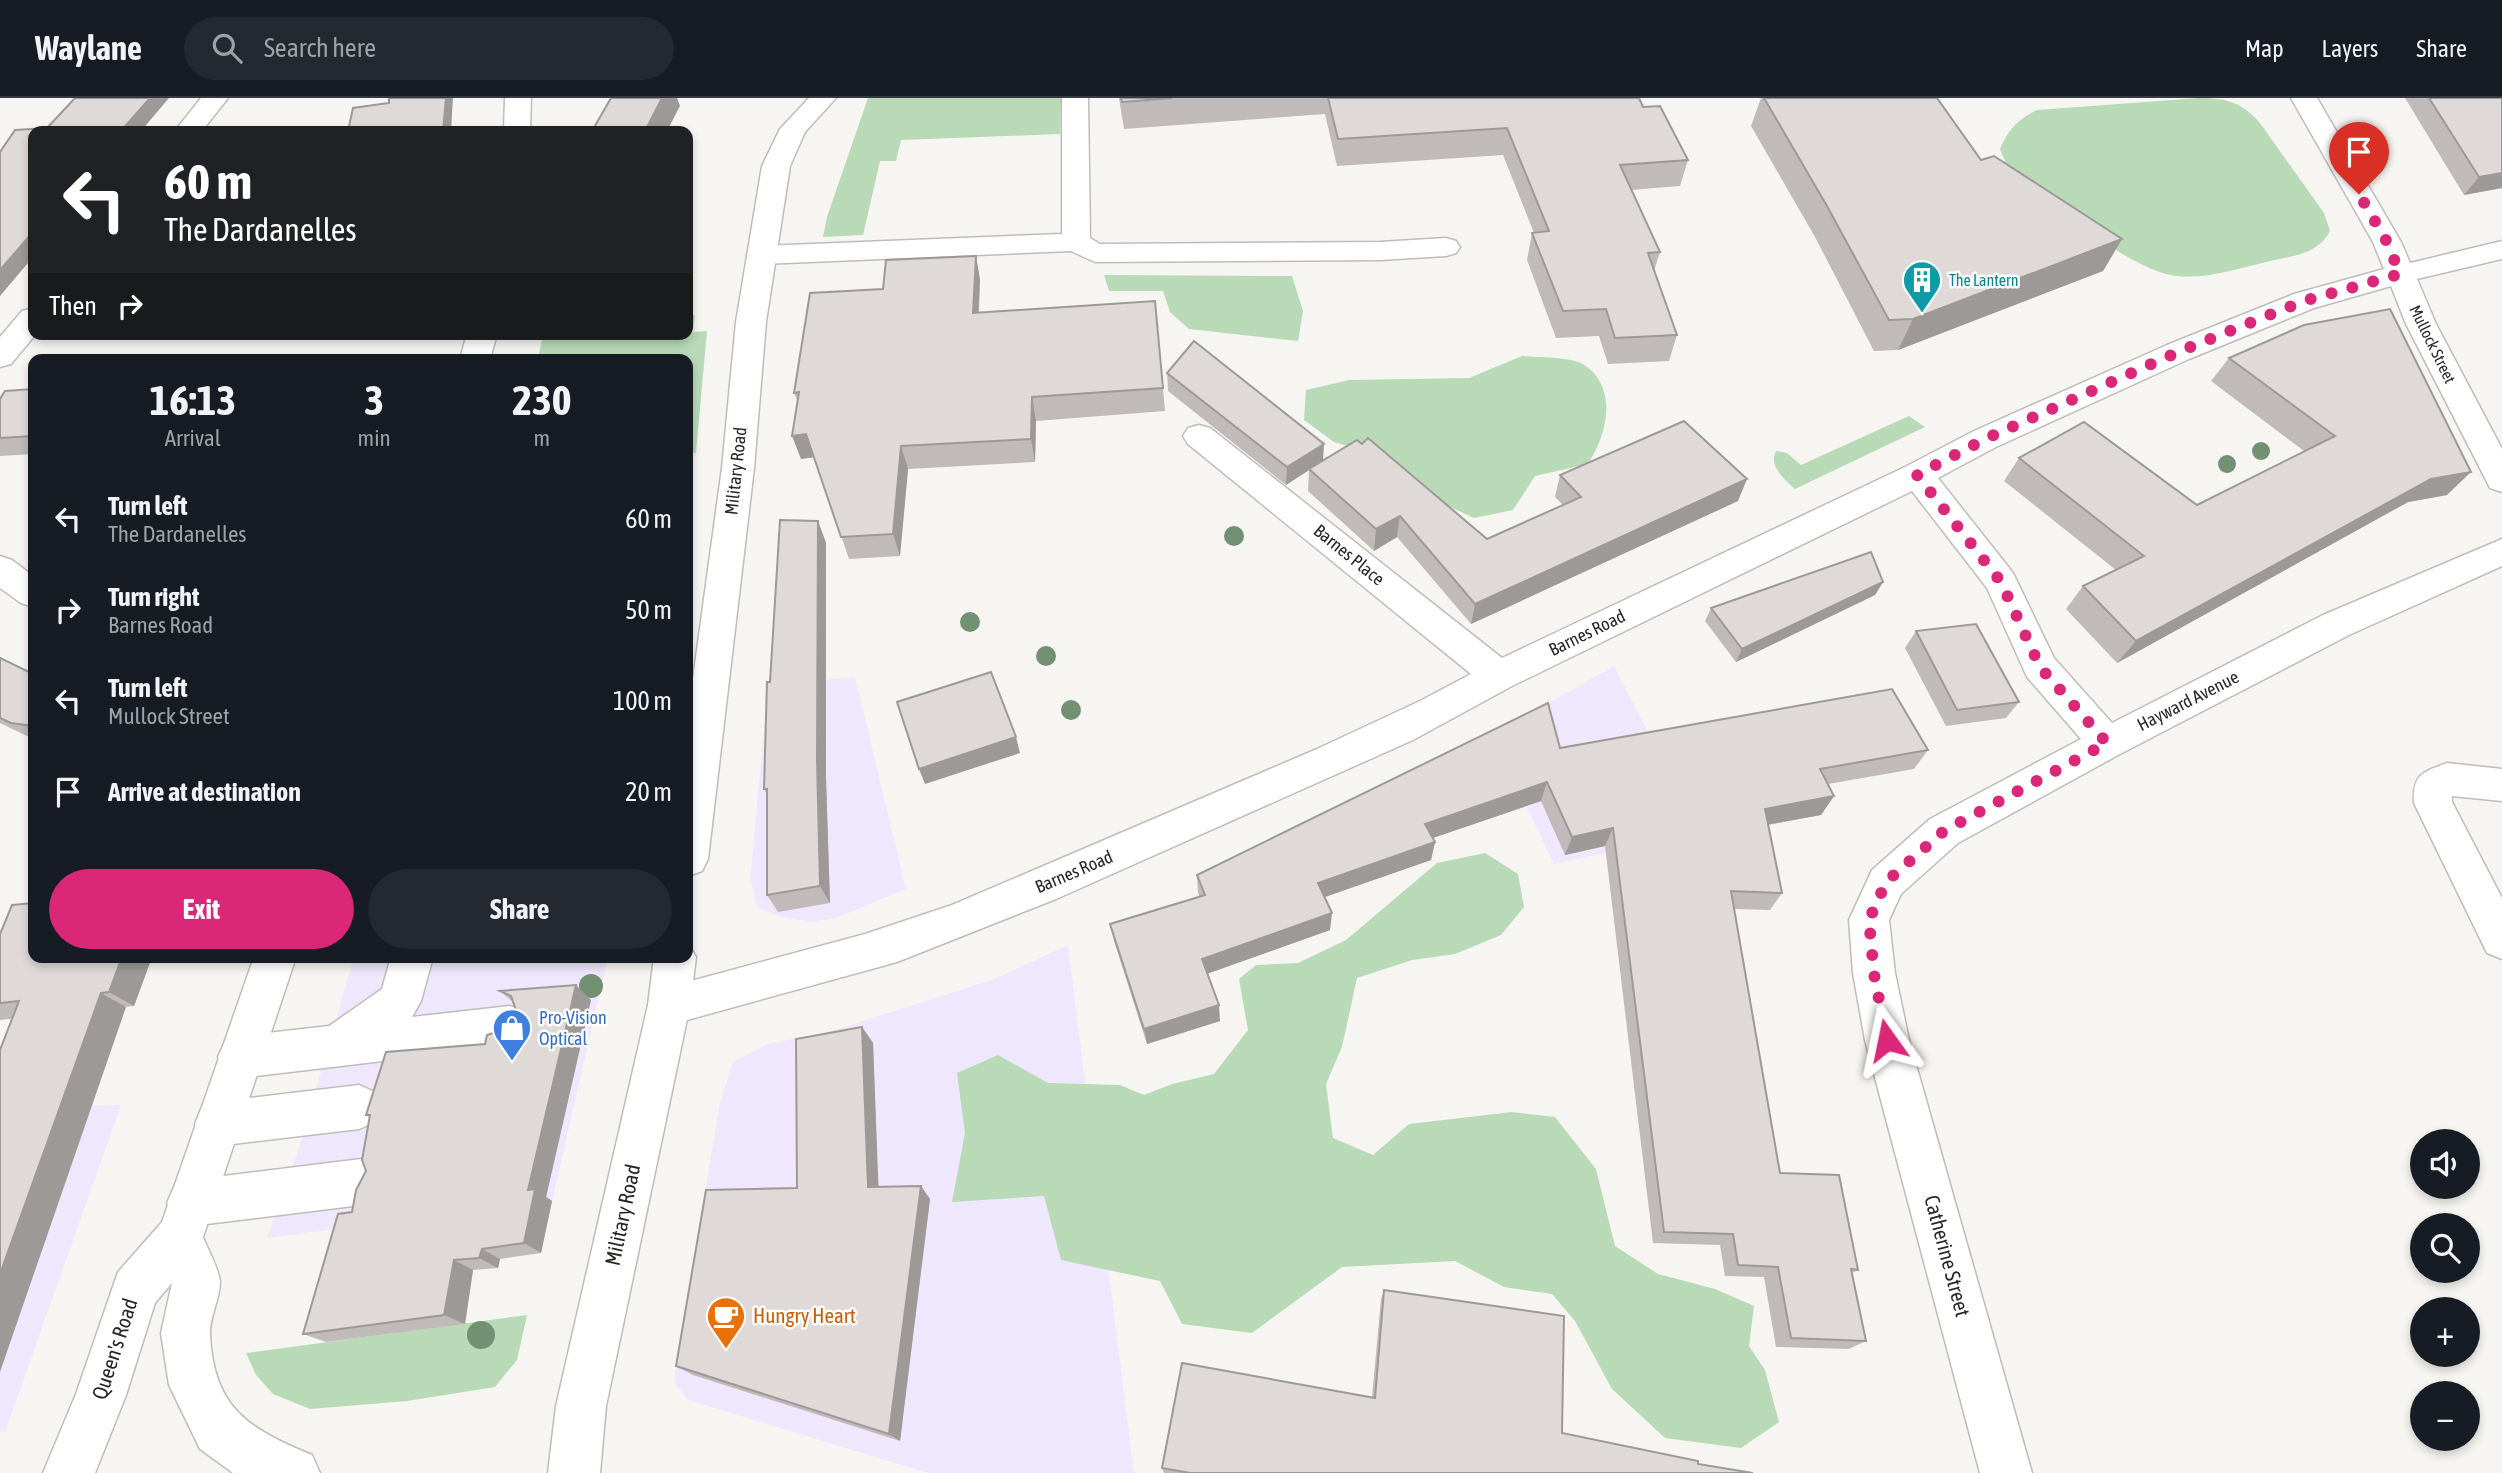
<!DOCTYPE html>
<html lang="en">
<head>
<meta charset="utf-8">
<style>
  :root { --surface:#171b24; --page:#242831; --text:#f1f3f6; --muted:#9ea1a6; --line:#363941; --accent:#db2777 }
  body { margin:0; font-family:"Asap Condensed",sans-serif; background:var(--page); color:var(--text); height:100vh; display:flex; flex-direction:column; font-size:26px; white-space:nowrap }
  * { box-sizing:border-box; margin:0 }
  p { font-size:23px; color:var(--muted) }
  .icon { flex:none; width:38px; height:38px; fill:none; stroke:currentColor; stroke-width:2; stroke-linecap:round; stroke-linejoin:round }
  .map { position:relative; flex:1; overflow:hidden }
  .side { position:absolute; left:28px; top:256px; width:665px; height:609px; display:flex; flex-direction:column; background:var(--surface); border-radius:14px; box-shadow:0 4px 10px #0003 }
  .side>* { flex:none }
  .top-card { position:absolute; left:28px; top:28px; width:665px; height:214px; border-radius:14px; box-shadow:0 4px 10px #0003; background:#202124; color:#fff; overflow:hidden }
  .buttons { position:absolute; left:2410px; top:1031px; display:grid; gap:14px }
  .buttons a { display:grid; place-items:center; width:70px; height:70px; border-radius:50%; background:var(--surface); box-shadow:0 4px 10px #0003; font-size:35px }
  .pin { position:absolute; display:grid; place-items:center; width:60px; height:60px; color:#fff; margin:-72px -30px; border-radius:50% 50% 50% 0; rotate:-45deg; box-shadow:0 0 7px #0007 }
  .pin .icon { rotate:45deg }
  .me { position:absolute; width:77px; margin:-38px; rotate:348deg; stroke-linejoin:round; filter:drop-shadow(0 0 5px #0008) }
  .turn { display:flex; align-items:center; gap:24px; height:147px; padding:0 21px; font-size:32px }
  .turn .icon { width:91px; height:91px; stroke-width:2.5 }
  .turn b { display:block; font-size:49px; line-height:60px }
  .then { display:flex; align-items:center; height:66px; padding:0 21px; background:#0003; gap:14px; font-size:26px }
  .eta { display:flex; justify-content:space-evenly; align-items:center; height:119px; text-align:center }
  .eta b { font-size:42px; font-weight:700; line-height:49px }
  .button { display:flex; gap:14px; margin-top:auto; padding:14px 21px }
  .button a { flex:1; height:80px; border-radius:42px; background:var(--accent); color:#fff; font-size:28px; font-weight:700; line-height:80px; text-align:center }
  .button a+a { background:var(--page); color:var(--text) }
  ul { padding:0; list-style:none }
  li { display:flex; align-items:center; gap:21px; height:91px; padding:0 21px }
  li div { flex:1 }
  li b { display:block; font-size:26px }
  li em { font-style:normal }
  header { display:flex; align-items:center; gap:42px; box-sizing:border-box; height:98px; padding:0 35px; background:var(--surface); border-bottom:2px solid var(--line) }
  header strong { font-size:33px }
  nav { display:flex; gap:38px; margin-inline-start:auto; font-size:24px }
  .search { width:490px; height:63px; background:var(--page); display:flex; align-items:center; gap:18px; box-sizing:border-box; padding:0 24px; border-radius:38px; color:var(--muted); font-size:26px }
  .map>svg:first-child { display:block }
  .commercial { fill:#eee7fd }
  .green { fill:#b8dab7 }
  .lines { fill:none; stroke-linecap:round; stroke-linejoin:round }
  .minor-casing { stroke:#bfbdb9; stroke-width:3 }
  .major-casing { stroke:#bfbdb9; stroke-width:3 }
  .minor { fill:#fff; fill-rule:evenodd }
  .major { fill:#fff; fill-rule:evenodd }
  .tree { fill:#729172 }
  .wall { fill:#c0bbba }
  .shaded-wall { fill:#9c9997 }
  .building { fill:#dfdad8; stroke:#9c9997; stroke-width:2 }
  .route { stroke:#db2777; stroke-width:12; stroke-dasharray:0 21.6 }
  .labels { text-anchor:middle; stroke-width:5; stroke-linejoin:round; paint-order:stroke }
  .far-culture-label { font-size:16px; fill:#0d838f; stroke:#fff; text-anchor:start }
  .far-street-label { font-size:16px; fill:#282726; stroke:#fff }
  .street-label { font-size:18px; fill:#282726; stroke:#fff }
  .shop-label { font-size:18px; fill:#366cbe; stroke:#fff; text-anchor:start }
  .near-street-label { font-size:21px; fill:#282726; stroke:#fff }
  .near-food-label { font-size:21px; fill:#c56008; stroke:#fff; text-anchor:start }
</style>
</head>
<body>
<header>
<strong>Waylane</strong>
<div class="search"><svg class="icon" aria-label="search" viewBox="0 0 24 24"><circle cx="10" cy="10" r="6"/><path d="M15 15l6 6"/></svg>Search here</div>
<nav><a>Map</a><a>Layers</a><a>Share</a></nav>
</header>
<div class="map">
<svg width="2502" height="1375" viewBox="0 0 2502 1375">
  <rect width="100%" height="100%" fill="#f7f5f1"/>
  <g class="commercial">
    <path d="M1614 568 1700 735 1554 766 1492 637Z"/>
    <path d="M855 579 906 791 836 820 812 824 781 819 758 810 750 782 768 587Z"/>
    <path d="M1068 847 1134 1375H928L688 1302 674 1284 719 1009 733 964 768 946 832 933 994 881Z"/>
    <path d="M354 859H608L552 1103 267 1140 300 1047Z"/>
    <path d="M101 1007H121L5 1334 0 1332V1021Z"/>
  </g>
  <g class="green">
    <path d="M868 0H1061L1060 36 901 42 896 63H880L863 137 823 139 827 119Z"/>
    <path d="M2199 0C2226 0 2242 4 2260 25L2324 115 2330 133C2318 157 2291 158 2266 164 2237 171 2207 181 2177 178 2126 172 2050 102 2008 70L2000 51C2009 31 2017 22 2037 12Z"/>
    <path d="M1104 177 1292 178 1303 213 1298 243 1189 231 1170 214 1163 193H1109Z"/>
    <path d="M688 213V218L695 217 693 234 707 233 696 355 688 356V261H538L543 236H688Z"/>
    <path d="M1522 258C1536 259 1569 259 1581 265 1619 287 1608 335 1588 366L1535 378 1513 412 1474 420 1446 407 1413 377 1382 373 1361 352 1334 344 1304 322 1306 292 1349 282 1469 280Z"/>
    <path d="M1909 318 1925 329 1795 391C1784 381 1768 368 1776 353L1787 355 1801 367Z"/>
    <path d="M1485 755 1518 776 1524 809 1501 837 1455 856 1412 862 1357 880 1342 949 1326 986 1333 1040 1373 1057 1409 1026 1512 1014 1555 1019 1596 1071 1615 1148 1658 1176 1715 1191 1754 1208 1749 1248 1765 1272 1779 1324 1741 1350 1665 1340 1612 1291 1575 1223 1552 1196 1504 1189 1455 1163 1342 1169 1252 1235 1182 1226 1160 1183 1061 1162 1044 1098 952 1104 965 1035 957 975 998 957 1048 985 1120 987 1144 997 1172 986 1214 976 1248 932 1239 881 1256 867 1298 865 1346 842 1437 765Z"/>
    <path d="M527 1217 517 1262 495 1289 407 1303 310 1311 273 1296 256 1277 246 1255Z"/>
  </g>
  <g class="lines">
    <g class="minor-casing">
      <g id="minor">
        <path d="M201 0H228L202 33H175Z"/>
        <path d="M1062 0H1088L1090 140 1100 146 1380 144 1446 140 1456 143 1460 149 1456 155 1446 158 1380 162 1095 164 1071 153 761 166 751 163 747 157 751 151 761 148 1062 136Z"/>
        <path d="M2291 0H2317L2401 144 2410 165 2502 143V161L2417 181 2436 226 2502 351V394L2490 390 2486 382 2406 226 2391 188 2314 210 2189 261 1996 349 1938 380 2013 475 2054 560 2112 625 2323 517 2502 441V468L2349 537 2120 656 1958 745 1901 796 1889 822 1895 875 1909 942 2032 1375H1980L1865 942 1853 875 1849 822 1872 772 1930 721 2081 641 2027 579 1987 490 1912 393 1512 588 1413 642 1056 801 897 864 669 927 654 921 648 907 654 893 865 836 952 807 1317 651 1420 603 1471 576 1188 346 1183 338 1188 330 1199 327 1210 330 1502 560 1905 369 1974 333 2167 247 2294 196 2384 171 2373 144Z"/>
        <path d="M33 210V236H36L11 266 0 269V239L22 213Z"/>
        <path d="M0 458 12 462 33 478V509L21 505 0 490Z"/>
        <path d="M2447 665 2502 671V703L2452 698V704L2502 800V861L2487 855 2414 705C2412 677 2422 674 2447 665Z"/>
        <path d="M391 859H433L421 903 412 919 510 908 525 914 531 928 525 942 510 948 240 980 225 974 218 959 225 944 240 938 329 928 382 891Z"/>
        <path d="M359 987 375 994 381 1009 375 1024 359 1031 217 1048 201 1041 195 1026 201 1011 217 1004Z"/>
        <path d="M361 1061 377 1068 384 1084 377 1100 361 1107 190 1128 174 1121 167 1105 174 1089 190 1082Z"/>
      </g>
    </g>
    <g class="major-casing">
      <g id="major">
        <path d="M505 0H531L530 33H504Z"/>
        <path d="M809 0H836L805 34 790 68 766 224 754 370 708 761 702 773 688 778V617L722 370 736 224 762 68 780 31Z"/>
        <path d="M467 236H497L490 261H460Z"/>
        <path d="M688 845 696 859 690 907 606 1308 600 1375H548L556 1308 648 907 654 859H688Z"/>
        <path d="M254 859H296L203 1139C208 1152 219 1171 220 1184 220 1202 209 1219 210 1237 214 1312 250 1331 312 1357L320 1375H233L200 1351 169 1287 161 1235 172 1185 155 1205 126 1297 95 1375H43L76 1296 118 1174 162 1124Z"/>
      </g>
    </g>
    <use href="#minor" class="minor"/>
    <use href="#major" class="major"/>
  </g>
  <g class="tree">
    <circle cx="2261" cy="353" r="9"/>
    <circle cx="2227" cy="366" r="9"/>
    <circle cx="1234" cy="438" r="10"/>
    <circle cx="970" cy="524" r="10"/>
    <circle cx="1046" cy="558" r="10"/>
    <circle cx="1071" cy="612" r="10"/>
    <circle cx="591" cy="888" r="12"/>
    <circle cx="481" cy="1237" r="14"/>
  </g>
  <g class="wall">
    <path d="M1119 0H1639L1643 9 1688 62 1680 88 1631 92 1660 154 1654 173 1677 237 1669 263 1608 266 1599 238 1556 240 1527 162 1532 135H1534L1503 57 1337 68 1325 16 1124 31Z"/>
    <path d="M1761 0H1937L1981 62 2122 141 2103 173 1898 252 1874 253 1815 139 1751 28Z"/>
    <path d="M2405 0H2502V90L2464 97Z"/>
    <path d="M976 158 980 182 979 215 1163 290 1165 313 1036 323 1035 364 908 371 900 458 849 461 814 359 801 361 798 304 794 295 883 191Z"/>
    <path d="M2229 260 2447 397 2408 404 2117 565 2066 511 2083 488 2116 472 2004 383 2019 360 2197 407 2304 353 2211 283Z"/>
    <path d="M1167 275 1323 363 1487 441 1563 407 1555 399 1560 377 1738 403 1471 526 1397 439 1374 453 1308 393 1309 372 1286 387 1168 293Z"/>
    <path d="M33 291V356L0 358V301Z"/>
    <path d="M818 423 826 445V681L830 805 778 814 767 797V697L764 691 770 584Z"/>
    <path d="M1883 484 1875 497 1736 564 1705 523 1711 510Z"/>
    <path d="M1916 533 2019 604 2006 620 1946 628 1905 550Z"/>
    <path d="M0 560 33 576V638H27L0 625Z"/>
    <path d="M1560 650 1928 652 1914 671 1828 686 1834 698 1821 717 1768 727 1782 795 1770 812 1734 811 1780 1075 1858 1172 1852 1175 1866 1243 1849 1251 1776 1249 1764 1179 1725 1178 1720 1147 1653 1145 1605 748 1565 757 1541 703 1433 740 1435 744 1431 762 1325 799 1330 832 1208 875 1220 923 1147 946 1114 843 1110 826 1200 799 1198 795 1197 777Z"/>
    <path d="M33 859H152L134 908 0 922V905Z"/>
    <path d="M500 893 591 902 546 1099 552 1103 541 1155 500 1161 498 1170 473 1172 465 1226 326 1244 303 1236 352 1114 366 1073 369 1019 366 1017 485 946 511 929 517 915 514 905Z"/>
    <path d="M862 929 873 945 878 1088 930 1101 900 1343 693 1277 676 1268 797 1090Z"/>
    <path d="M1384 1192 1562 1335 1698 1366 1753 1375H1164L1162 1370 1372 1299 1381 1201Z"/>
  </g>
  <g class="shaded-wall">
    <path d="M150 0H169L141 33H121Z"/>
    <path d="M446 0H453L451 33H443Z"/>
    <path d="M662 0H677L680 8 667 33H645Z"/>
    <path d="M2502 75V90L2464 97 2479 79Z"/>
    <path d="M33 134V159L0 198V172Z"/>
    <path d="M2122 141 2103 173 1898 252 1913 221Z"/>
    <path d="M976 158 980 182 977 239 973 215Z"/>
    <path d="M1032 299 1036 323 1035 364 1031 341Z"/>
    <path d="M806 336 815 359 801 361 792 338Z"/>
    <path d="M1324 346 1323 363 1286 387 1287 369Z"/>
    <path d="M901 348 908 371 900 458 893 436Z"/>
    <path d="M2471 374 2447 397 2408 404 2117 565 2136 543 2431 381Z"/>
    <path d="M1747 381 1738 403 1471 526 1475 506Z"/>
    <path d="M1400 418 1397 439 1374 453 1376 431Z"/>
    <path d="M818 423 826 445V681L830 805 820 788 817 662Z"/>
    <path d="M1883 484 1875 497 1736 564 1742 551Z"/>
    <path d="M1016 639 1020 655 925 686 919 671Z"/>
    <path d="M1547 684 1541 703 1421 744 1425 726Z"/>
    <path d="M1834 698 1821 717 1754 729 1765 711Z"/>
    <path d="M1613 730 1605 748 1565 757 1572 739Z"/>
    <path d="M1435 744 1431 762 1316 802 1318 785Z"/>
    <path d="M1332 815 1330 832 1204 877 1202 861Z"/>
    <path d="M122 859H152L134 908 109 894Z"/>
    <path d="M576 887 591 902 546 1099 552 1103 541 1155 524 1145 528 1092Z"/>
    <path d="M101 895 126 909 0 1274V1176Z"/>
    <path d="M1219 907 1220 923 1147 946 1144 931Z"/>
    <path d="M862 929 873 945 879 1102 868 1089Z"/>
    <path d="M921 1088 930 1101 900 1343 889 1336Z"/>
    <path d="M482 1151 500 1161 498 1170 479 1160Z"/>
    <path d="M454 1162 473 1172 465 1226 444 1217Z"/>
  </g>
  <g class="building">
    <path d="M75 0H150L121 33H33V134L0 172V54L15 32 47 30Z"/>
    <path d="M389 0H446L443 33H348L353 10 389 5Z"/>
    <path d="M611 0H662L645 33H592Z"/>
    <path d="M1121 0H1172L1122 4Z"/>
    <path d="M1328 0H1639L1643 9 1660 8 1688 62 1620 67 1660 154 1648 155 1677 237 1615 240 1606 211 1563 213 1532 135 1549 133 1507 30 1338 41Z"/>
    <path d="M1764 0H1937L1981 62 1994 58 2122 141 1913 221 1889 222 1827 108Z"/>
    <path d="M2429 0H2502V75L2479 79Z"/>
    <path d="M976 158 973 215 1155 203 1163 290 1032 299 1031 341 901 348 893 436 841 439 806 336 792 338 799 294 794 295 810 195 883 191 886 162Z"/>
    <path d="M2390 211 2471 374 2431 381 2136 543 2083 488 2144 458 2019 360 2084 324 2197 407 2335 338 2229 260 2304 227Z"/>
    <path d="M1194 243 1324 346 1287 369 1167 275Z"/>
    <path d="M33 291V338L0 340V301L5 293Z"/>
    <path d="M1684 323 1747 381 1475 506 1400 418 1376 431 1309 371 1357 342 1362 346 1368 340 1487 441 1581 399 1560 377Z"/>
    <path d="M780 422 818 423 817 662 820 788 767 797V691H764L767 584H770Z"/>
    <path d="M1871 454 1883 484 1742 551 1711 510Z"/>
    <path d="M1976 526 2019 604 1957 612 1916 533Z"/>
    <path d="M0 560 33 576V628L11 625 0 620Z"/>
    <path d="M991 574 1016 639 919 671 897 604Z"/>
    <path d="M1892 591 1928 652 1820 671 1834 698 1765 711 1782 795 1731 793 1780 1075 1839 1077 1858 1172 1851 1171 1866 1243 1791 1240 1778 1169 1738 1167 1733 1136 1664 1134 1613 730 1572 739 1547 684 1425 726 1435 744 1318 785 1332 815 1202 861 1219 907 1144 931 1110 826 1205 797 1197 777 1548 605 1560 650Z"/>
    <path d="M33 805V859H122L109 894 101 895 0 1176V952L19 903 0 905V836L12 807Z"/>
    <path d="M576 887 528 1092 535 1091 524 1145 482 1151 479 1160 454 1162 444 1217 303 1236 338 1116 352 1114 356 1092 366 1073 362 1062 370 1017H366L386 954 485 946 487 937 511 929 517 915 511 898 500 893Z"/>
    <path d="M862 929 868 1089 921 1088 889 1336 676 1268 706 1092 797 1090 796 941Z"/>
    <path d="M1384 1192 1564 1218 1562 1335 1698 1363V1366L1753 1375H1190L1162 1370 1182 1265 1375 1300Z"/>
  </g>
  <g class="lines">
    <path class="route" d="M1887 942 1874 876 1869 822 1886 784 1944 733 2107 645 2040 569 2001 484 1917 377 1985 341 2178 254 2304 203 2400 176 2387 144 2359 96"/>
  </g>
  <defs>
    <g id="building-pin" transform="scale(2.0125)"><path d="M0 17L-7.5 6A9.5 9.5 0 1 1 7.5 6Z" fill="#0f9aa8" stroke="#fff"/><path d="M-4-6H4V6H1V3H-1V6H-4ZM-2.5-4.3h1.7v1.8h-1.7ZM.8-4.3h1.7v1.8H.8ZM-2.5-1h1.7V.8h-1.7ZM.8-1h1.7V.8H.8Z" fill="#fff"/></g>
    <g id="shop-pin" transform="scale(2.0125)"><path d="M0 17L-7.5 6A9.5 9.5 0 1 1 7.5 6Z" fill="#3f7fe0" stroke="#fff"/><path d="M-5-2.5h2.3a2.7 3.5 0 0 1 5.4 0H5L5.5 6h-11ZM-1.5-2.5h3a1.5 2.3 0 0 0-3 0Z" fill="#fff"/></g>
    <g id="cafe-pin" transform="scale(2.0125)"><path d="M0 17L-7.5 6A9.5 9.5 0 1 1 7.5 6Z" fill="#e8710a" stroke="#fff"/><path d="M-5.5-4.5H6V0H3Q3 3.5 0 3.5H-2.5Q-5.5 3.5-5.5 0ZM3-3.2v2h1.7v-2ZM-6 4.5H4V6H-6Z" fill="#fff"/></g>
  </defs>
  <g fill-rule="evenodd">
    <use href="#building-pin" x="1922" y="182"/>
    <use href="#shop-pin" x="512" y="930"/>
    <use href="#cafe-pin" x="726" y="1218"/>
  </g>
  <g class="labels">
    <g class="far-culture-label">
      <text x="1949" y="188">The Lantern</text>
    </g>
    <g class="far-street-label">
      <text transform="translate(2433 246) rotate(64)" y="6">Mullock Street</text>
    </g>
    <g class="street-label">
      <text transform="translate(736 373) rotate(-84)" y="6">Military Road</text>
      <text transform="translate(1349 457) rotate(39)" y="6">Barnes Place</text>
      <text transform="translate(1587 535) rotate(-26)" y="6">Barnes Road</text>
      <text transform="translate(2188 603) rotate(-27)" y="6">Hayward Avenue</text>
      <text transform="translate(1074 774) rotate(-23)" y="6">Barnes Road</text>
    </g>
    <g class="shop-label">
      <text x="539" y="926">Pro-Vision<tspan x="539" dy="21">Optical</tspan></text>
    </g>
    <g class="near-street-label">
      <text transform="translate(623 1117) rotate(-78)" y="7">Military Road</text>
      <text transform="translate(1947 1158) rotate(75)" y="7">Catherine Street</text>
      <text transform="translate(115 1251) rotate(-72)" y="7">Queen's Road</text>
    </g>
    <g class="near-food-label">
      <text x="753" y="1225">Hungry Heart</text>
    </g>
  </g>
</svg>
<div class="buttons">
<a><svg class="icon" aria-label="sound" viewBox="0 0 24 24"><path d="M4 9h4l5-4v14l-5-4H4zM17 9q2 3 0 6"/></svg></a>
<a><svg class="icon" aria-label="search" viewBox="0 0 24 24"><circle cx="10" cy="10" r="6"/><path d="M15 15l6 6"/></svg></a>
<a>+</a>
<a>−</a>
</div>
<div class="pin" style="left:2359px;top:96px;background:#d93025"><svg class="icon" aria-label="arrive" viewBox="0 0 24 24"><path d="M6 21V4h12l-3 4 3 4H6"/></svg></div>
<svg class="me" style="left:1887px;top:942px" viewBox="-20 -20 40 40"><path d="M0-17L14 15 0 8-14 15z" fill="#db2777" stroke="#fff" stroke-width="4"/></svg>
<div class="top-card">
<div class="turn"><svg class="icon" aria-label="left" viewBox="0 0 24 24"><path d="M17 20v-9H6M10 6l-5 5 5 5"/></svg><div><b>60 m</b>The Dardanelles</div></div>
<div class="then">Then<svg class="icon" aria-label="right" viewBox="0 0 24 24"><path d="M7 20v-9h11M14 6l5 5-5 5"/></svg></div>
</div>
<section class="side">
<div class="eta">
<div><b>16:13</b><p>Arrival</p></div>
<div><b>3</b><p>min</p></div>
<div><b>230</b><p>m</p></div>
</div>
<ul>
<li><svg class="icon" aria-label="left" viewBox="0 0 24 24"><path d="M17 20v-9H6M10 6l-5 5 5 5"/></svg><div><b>Turn left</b><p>The Dardanelles</p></div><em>60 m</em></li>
<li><svg class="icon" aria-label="right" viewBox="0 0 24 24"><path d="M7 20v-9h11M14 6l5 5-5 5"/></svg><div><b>Turn right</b><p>Barnes Road</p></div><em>50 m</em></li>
<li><svg class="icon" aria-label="left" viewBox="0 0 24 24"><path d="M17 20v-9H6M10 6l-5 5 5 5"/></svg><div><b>Turn left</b><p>Mullock Street</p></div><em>100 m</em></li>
<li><svg class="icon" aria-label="arrive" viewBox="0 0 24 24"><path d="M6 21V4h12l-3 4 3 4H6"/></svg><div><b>Arrive at destination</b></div><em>20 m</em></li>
</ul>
<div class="button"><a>Exit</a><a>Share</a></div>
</section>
</div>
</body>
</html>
